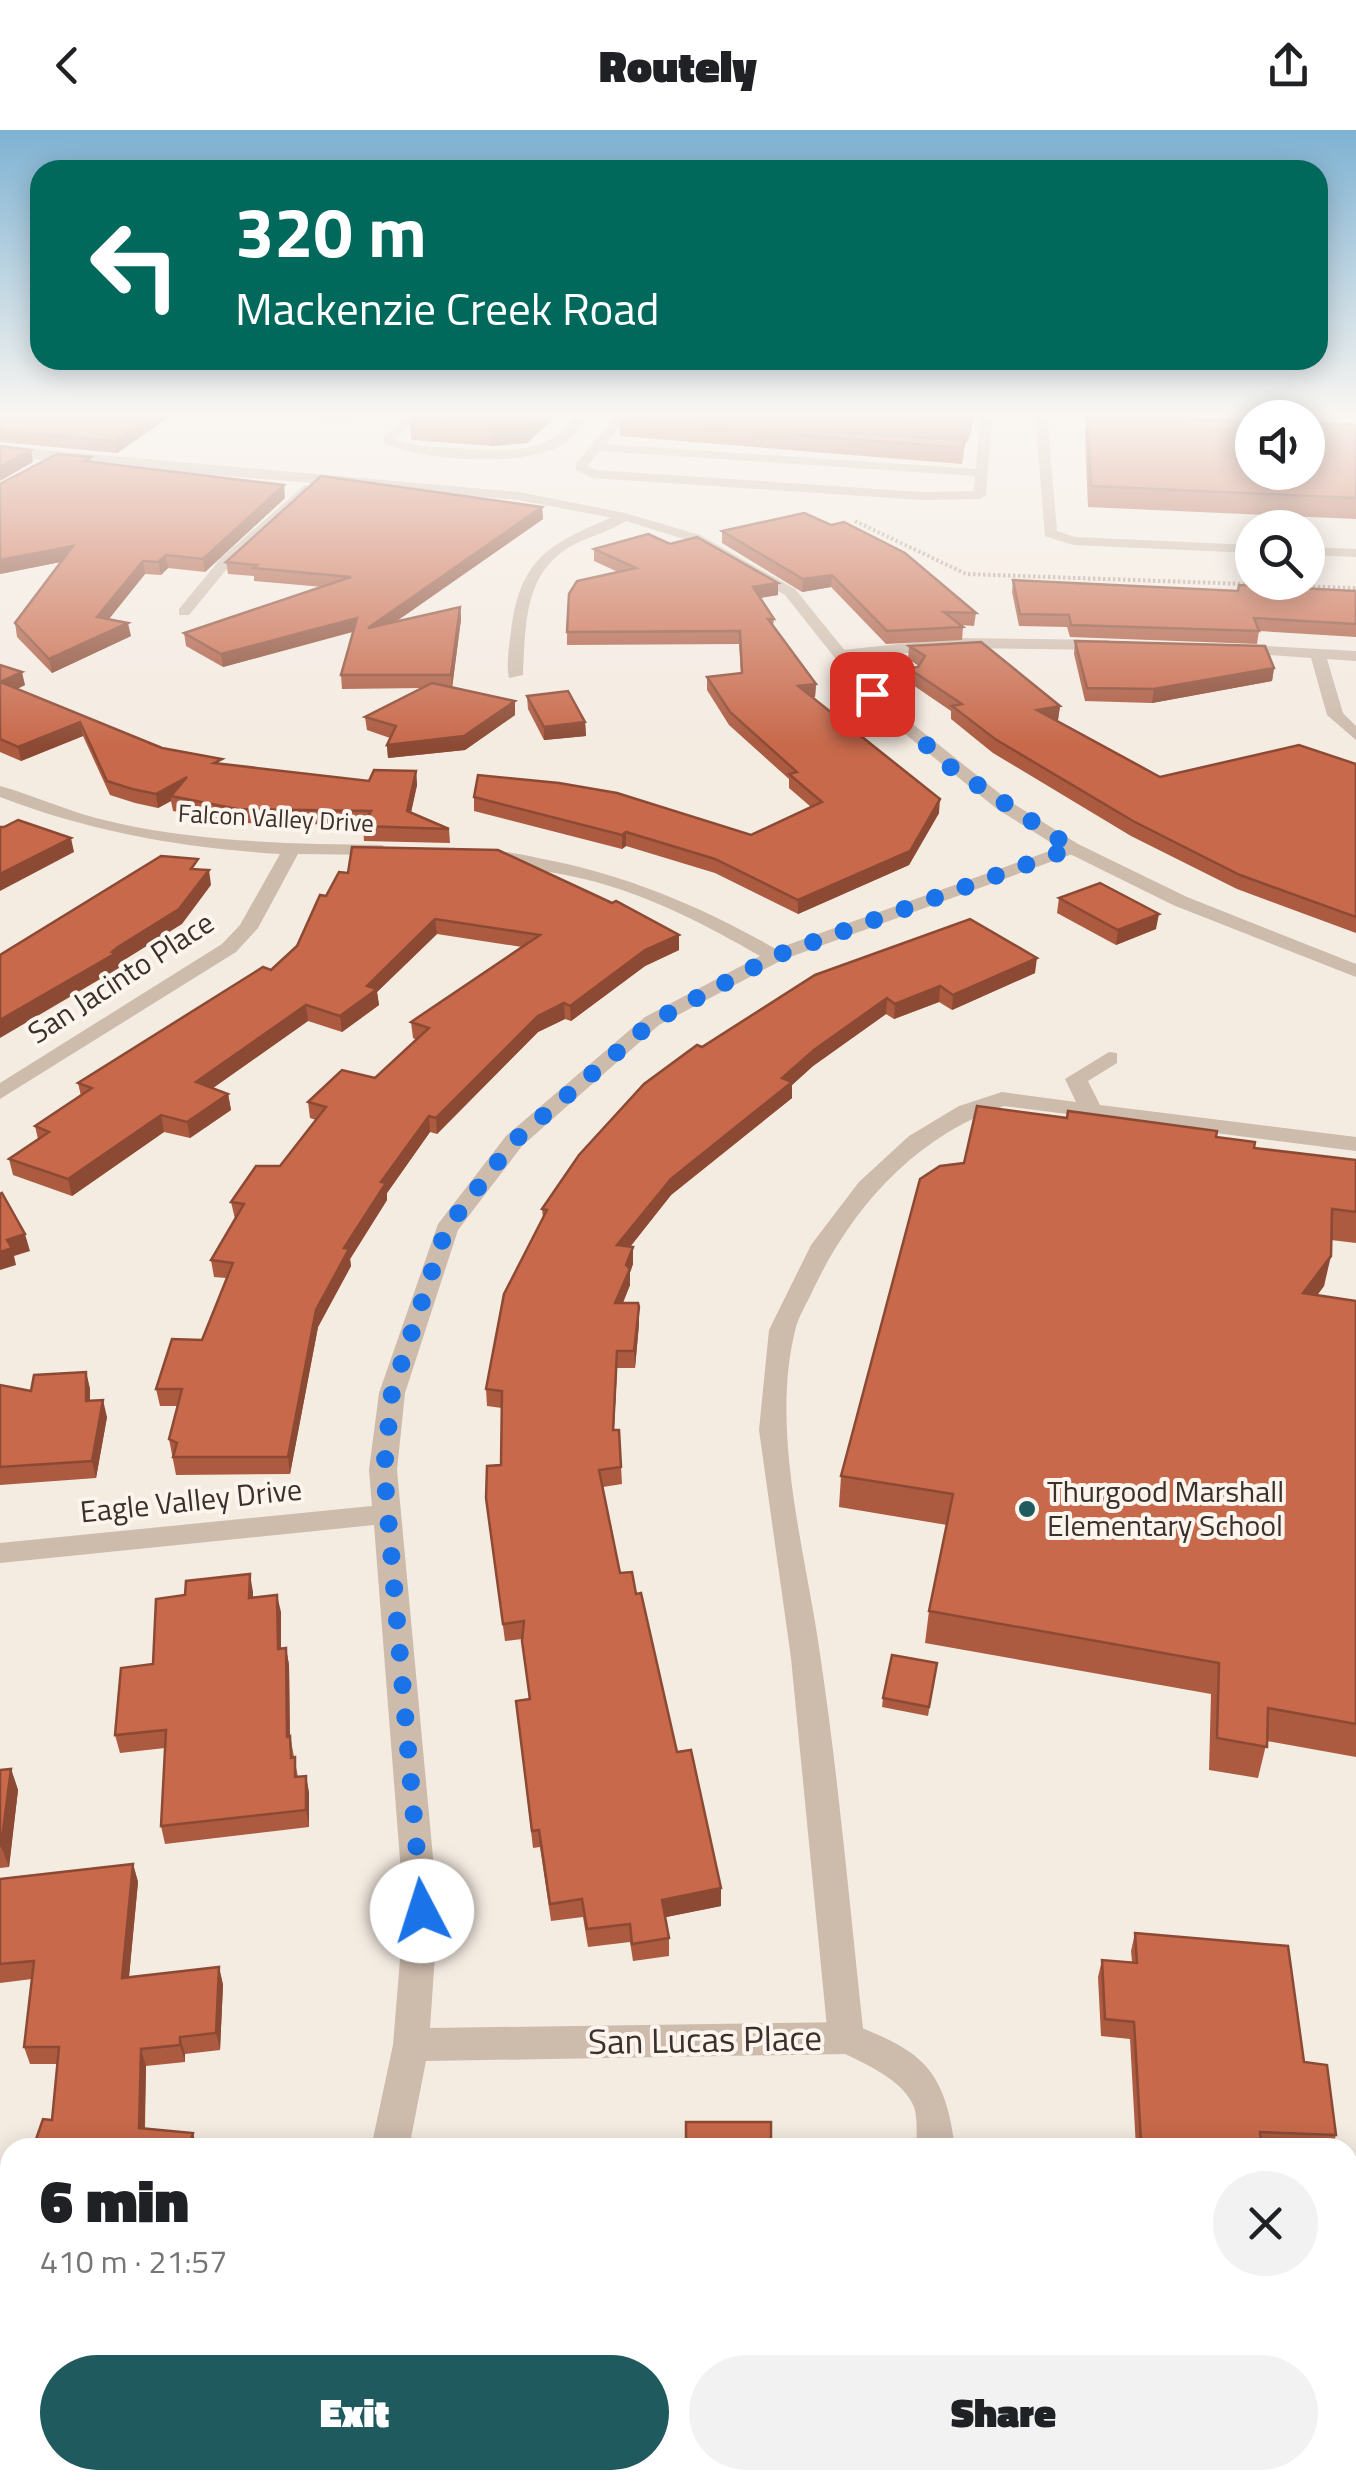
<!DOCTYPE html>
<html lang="en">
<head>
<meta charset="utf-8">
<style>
  :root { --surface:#fff; --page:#f2f2f2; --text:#202124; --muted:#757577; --accent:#1f5a5e }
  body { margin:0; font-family:"Titillium Web",sans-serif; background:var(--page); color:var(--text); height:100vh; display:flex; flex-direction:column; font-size:38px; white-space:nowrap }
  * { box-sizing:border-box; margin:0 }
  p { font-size:32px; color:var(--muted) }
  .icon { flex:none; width:55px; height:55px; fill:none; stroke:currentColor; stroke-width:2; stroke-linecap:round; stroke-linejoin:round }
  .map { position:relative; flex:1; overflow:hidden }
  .details { position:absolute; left:0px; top:2008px; width:1358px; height:352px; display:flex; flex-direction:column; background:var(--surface); border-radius:30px 30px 0 0; box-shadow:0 5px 25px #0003 }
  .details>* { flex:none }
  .banner { position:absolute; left:30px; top:30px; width:1298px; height:210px; border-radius:30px; box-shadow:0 5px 25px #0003; background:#00695c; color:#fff; overflow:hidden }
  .fabs { position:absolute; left:1235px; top:270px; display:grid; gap:20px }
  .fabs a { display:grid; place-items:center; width:90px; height:90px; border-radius:50%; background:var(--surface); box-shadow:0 5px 25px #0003; font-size:50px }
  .pin { position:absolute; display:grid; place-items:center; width:85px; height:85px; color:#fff; margin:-42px; border-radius:20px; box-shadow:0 5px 15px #0006 }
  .me { position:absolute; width:110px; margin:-55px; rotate:355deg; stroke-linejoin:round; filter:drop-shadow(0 0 8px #0008) }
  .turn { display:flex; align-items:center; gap:35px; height:210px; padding:0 40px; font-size:45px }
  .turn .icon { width:130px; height:130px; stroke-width:2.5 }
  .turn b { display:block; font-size:70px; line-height:85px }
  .round { display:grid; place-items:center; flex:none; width:105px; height:105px; border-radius:52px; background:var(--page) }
  .summary { display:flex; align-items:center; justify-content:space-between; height:170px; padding:0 40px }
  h1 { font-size:60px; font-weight:800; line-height:75px }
  .cta { display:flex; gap:20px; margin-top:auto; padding:20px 40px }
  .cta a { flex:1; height:115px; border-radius:60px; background:var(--accent); color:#fff; font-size:40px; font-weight:800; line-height:115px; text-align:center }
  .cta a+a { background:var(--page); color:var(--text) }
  header { display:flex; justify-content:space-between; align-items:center; height:130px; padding:0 40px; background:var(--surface); font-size:45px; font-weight:800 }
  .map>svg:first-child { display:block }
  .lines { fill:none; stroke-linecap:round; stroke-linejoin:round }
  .path { stroke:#b9a596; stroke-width:4; stroke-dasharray:2.5 2.5; stroke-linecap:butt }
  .service { fill:#cdbbac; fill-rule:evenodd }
  .minor { fill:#cdbbac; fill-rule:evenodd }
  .tertiary { fill:#cdbbac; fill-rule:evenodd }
  .wall { fill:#ac5a40 }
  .shaded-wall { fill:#8c4a34 }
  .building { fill:#c8694b; stroke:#8c4a34; stroke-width:2.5 }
  .route { stroke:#1a73e8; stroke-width:18; stroke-dasharray:0 32.4 }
  .poi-dot { fill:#1f5a5e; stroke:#fbf5ee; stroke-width:4 }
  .labels { text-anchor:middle; stroke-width:8; stroke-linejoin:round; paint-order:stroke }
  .far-street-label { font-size:25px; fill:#3b302b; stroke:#fbf5ee }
  .street-label { font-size:30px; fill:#3b302b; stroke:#fbf5ee }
  .poi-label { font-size:30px; fill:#3b302b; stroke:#fbf5ee; text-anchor:start }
  .near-street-label { font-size:35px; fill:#3b302b; stroke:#fbf5ee }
</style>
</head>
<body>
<header><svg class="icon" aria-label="back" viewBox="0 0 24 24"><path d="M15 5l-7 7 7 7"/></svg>Routely<svg class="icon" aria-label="share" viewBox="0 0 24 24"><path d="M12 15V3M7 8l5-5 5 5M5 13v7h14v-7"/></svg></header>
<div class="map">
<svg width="1356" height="2359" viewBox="0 0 1356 2359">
  <rect width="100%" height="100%" fill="#f4ebe1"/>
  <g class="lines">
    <path class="path" d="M855 391 966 444 1356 458"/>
    <g class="service">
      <path d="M293 285H360L348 294Z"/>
      <path d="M409 285H423L395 309C415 317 436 317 457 318 502 321 547 327 577 285H589C581 297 574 307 562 315 524 338 423 331 383 313V307Z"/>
      <path d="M617 285H630L606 314 976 339 980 290 976 285H988L992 290 986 365 980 369 923 370 593 348 576 340V334ZM600 321 975 346 974 361 923 362 596 340 587 336Z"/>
      <path d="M1035 285H1047L1057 401 1075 407 1252 415V423L1073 415 1045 406Z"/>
      <path d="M1308 417 1356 419V427L1308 425Z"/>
      <path d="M1109 922 1117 923V933L1088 951 1100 975 1356 1007V1021L1004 976C916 1006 852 1077 813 1160 807 1173 798 1187 795 1201 770 1302 806 1423 820 1524 839 1651 850 1780 864 1908L859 1919 846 1924 833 1919 828 1908 791 1528 759 1300 769 1200 811 1115 859 1052 909 1006 959 976 1002 962 1076 972 1065 949Z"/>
    </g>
    <g class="minor">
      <path d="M305 355 316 358 231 434 189 485H179V479L221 428Z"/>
      <path d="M620 384 632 387C616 399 593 405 575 414 523 441 526 494 523 545L509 548C506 535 509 516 511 502 520 424 554 412 620 384Z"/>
      <path d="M954 508 1108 510 1116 515 1108 520 954 518 843 530 835 525 843 520Z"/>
      <path d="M1232 514 1356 521V531L1327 529 1343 583 1356 596V610L1327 585 1311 528 1227 522V516Z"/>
      <path d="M0 656C32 665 63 679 96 688 189 712 286 714 382 715L391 720 382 725 298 724 258 798 236 822 0 969V953L222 814 240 795 280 724C183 718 91 702 0 667Z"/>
      <path d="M1072 713 1081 718 1078 722 782 830 659 895 522 1016 458 1100 405 1263 397 1340 438 1781 430 1898 846 1892C921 1920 945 1937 955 2018H917C916 2005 918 1989 914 1977 904 1951 868 1935 845 1924L426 1931 409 2018H371L393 1915 404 1781 374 1395 0 1433V1413L372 1376 369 1340 379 1263 438 1094 506 1006 645 887 760 826C708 796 654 768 596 752 558 741 519 739 481 730V722C500 719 524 725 543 729 627 745 702 777 776 819Z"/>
      <path d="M251 2350H295L291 2359H248Z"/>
      <path d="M944 2350H986L987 2359H945Z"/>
    </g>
    <path class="tertiary" d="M0 316 519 362 625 383 700 405 795 459 889 575 1009 671 1078 714 1187 767 1356 834V847L1173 775 1066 722 997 679 877 581 785 465 690 411 623 390 519 370 56 332 0 324Z"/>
  </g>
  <g class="wall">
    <path d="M124 285H172L117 323 0 312V286L115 288Z"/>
    <path d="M416 285H557L527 313 491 316 411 310 410 290Z"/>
    <path d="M630 285H973L971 301 968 312H965L962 334 620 306V290L630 291Z"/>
    <path d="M1087 285 1356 295V389L1088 377 1085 304Z"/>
    <path d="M91 327 92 332 285 368 205 442 168 438 161 445 145 444 109 489 131 506 52 543 17 507 15 493 61 432 0 444V354Z"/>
    <path d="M542 377 543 389 397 491 460 477 461 489 452 558 515 571V585L465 620 388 628 387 615 390 608 367 600 365 587 423 558 342 559 341 545 353 502 223 537 186 516 184 503 323 457 254 451V446L228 444 226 432Z"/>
    <path d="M722 401 976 483 974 496 960 495 963 497 962 510 886 514 831 457 802 462 722 413Z"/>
    <path d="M670 414 778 453V465L760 468 774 489 773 496 816 554 815 567 812 568 939 683 909 735 798 784 715 743 626 716 622 719 474 681V667L751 705 811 677 789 658V649L729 595 707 560V547L741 543 739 514 567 515V502L618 442 594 431V419Z"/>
    <path d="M1013 450 1238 461H1356V507L1259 501 1257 514 1070 507 1067 497 1019 496 1012 462Z"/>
    <path d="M1075 511 1274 538 1272 551 1152 573 1085 571 1074 524Z"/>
    <path d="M909 516 1060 576 1058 590H1055L1160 647 1356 634V803L1237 759 1131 706 993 623 951 589V581L907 551 908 538 919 536 908 529Z"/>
    <path d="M0 535 25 555 17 559 162 618 223 634 369 651 416 641 417 655 411 683 449 699 450 713 364 711 363 695 239 693 173 681 171 671 158 678 135 673 110 665 83 606 21 631 0 622Z"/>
    <path d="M527 566 585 592 586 606 544 610 528 579Z"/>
    <path d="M320 765 679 820 645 836 571 891 565 889 538 902 437 1004 430 1002 387 1063V1070L350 1129 351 1136 318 1197 290 1344 176 1345 169 1309 177 1276H160L156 1259 202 1210 226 1148 214 1147 211 1130 235 1089 231 1072 280 1036 316 990 310 988 308 972 375 948 417 910 413 908 411 892 522 817 437 804 377 862 379 875 342 902 308 891 212 958 228 964 231 980 190 1008 164 1002 72 1066 13 1045 9 1029 38 1009 35 996 81 966 78 953 271 840 297 816Z"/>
    <path d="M1059 768 1156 799 1116 815 1057 783Z"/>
    <path d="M1035 843 952 880 939 872 894 889 886 884 813 936 792 955V968L671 1065 630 1117 633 1134 630 1142V1155L623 1173 639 1194 635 1238H617L614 1300H619L622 1354 603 1357 620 1443 636 1464 677 1622 721 1758V1776L665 1787 669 1808V1826L633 1831 630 1812 588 1817 583 1787 551 1791 540 1717 533 1718 516 1571 529 1569 522 1509 505 1511 486 1368 501 1335 502 1278 487 1276 486 1259 543 1088 542 1079 702 917 815 845Z"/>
    <path d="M1216 1007 1254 1018 1356 1030V1113L1331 1110 1324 1156 1317 1165 1356 1171V1627L1267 1611 1258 1648 1209 1640 1211 1564 925 1513 929 1481 947 1395 839 1377 841 1346Z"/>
    <path d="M86 1242 90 1259V1271L107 1287 96 1348 0 1355V1255L31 1261Z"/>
    <path d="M253 1462V1468L281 1482V1518H286L289 1535 290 1606 298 1647 306 1646 309 1663V1697L165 1714 161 1696 165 1618 120 1623 115 1605 153 1534Z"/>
    <path d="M937 1533 928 1586 882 1577 883 1568Z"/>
    <path d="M11 1639 18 1660 9 1737 0 1738V1640Z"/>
    <path d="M133 1734 138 1752 129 1848 219 1837 223 1855 220 1920 185 1924V1932L146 1936 145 1999 193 2003 196 2016 33 2018 52 1990 57 1934H30L24 1917 32 1849 0 1853V1749Z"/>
    <path d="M1135 1803 1304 1932 1336 2005 1332 2018H1136L1130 1909 1101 1906 1098 1847 1102 1830 1132 1832 1131 1821Z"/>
    <path d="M10 2047V2109L0 2108V2059Z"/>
    <path d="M1348 2210 1356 2213V2325L1348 2323Z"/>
    <path d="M1120 2350H1319V2359H1119Z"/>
  </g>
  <g class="shaded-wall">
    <path d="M153 285H172L117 323 115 311Z"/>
    <path d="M535 285H557L527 313 491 316 490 296Z"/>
    <path d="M31 320 33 332 0 351V337Z"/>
    <path d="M284 355 285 368 205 442 203 429Z"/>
    <path d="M542 377 543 389 369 510 368 498Z"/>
    <path d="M73 416 75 429 0 444V430Z"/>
    <path d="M166 425 168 438 161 445 158 432Z"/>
    <path d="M143 431 145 444 99 501 97 487Z"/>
    <path d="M832 445 831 457 802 462 803 449Z"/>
    <path d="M778 453V465L753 469V457Z"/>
    <path d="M460 477 461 489 452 558 451 545Z"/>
    <path d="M357 488 358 500 223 537 221 524Z"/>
    <path d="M128 493 131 506 52 543 49 529Z"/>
    <path d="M1274 538 1272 551 1152 573 1154 559Z"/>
    <path d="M22 542 25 555 3 565 0 552Z"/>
    <path d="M816 554 815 567 797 569 798 556Z"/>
    <path d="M515 571V585L465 620 388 628 387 615Z"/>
    <path d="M1060 576 1058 590 1035 594 1037 580Z"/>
    <path d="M80 592 83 606 21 631 18 617Z"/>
    <path d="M585 592 586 606 544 610V597Z"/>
    <path d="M416 641 417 655 408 695 407 681Z"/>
    <path d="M187 647 171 666V671L158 678 156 664Z"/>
    <path d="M940 669 939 683 909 735 798 784V770Z"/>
    <path d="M626 702V716L622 719V705Z"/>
    <path d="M71 708 74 722 0 761V744Z"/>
    <path d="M209 740 211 755 182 794 121 832 118 835 119 838 0 908V890Z"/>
    <path d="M1159 784 1156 799 1116 815 1118 800Z"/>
    <path d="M435 789 437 804 377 862 379 875 342 902 340 886 367 856Z"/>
    <path d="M679 805V820L645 836 571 891 570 876 645 820Z"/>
    <path d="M1037 828 1035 843 952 880 953 865Z"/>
    <path d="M940 856 939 872 894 889 895 874Z"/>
    <path d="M887 868 886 884 813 936 792 955V968L671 1065 618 1132 617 1115 671 1049 814 920Z"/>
    <path d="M564 873 565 889 538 902 437 1004 436 988 538 886Z"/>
    <path d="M306 875 308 891 199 968 196 952Z"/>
    <path d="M228 964 231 980 190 1008 187 992Z"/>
    <path d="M161 985 164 1002 72 1066 68 1049Z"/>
    <path d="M429 986 430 1002 387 1063V1070L350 1129 351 1136 318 1197 290 1344 288 1327 316 1180 344 1118 381 1052Z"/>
    <path d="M25 1104 30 1121 14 1126 16 1135 0 1140V1122L7 1110Z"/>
    <path d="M633 1117V1134L630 1142V1155L616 1189 615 1173 626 1135Z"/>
    <path d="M1331 1126 1324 1156 1296 1194 1303 1163Z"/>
    <path d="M639 1177V1194L635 1238 634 1221Z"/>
    <path d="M617 1221V1238L613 1317V1300Z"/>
    <path d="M86 1242 90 1259V1289L86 1271Z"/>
    <path d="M103 1270 107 1287 96 1348 92 1331Z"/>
    <path d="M250 1444 253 1462V1486L249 1468Z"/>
    <path d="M277 1465 281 1482V1536L278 1519Z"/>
    <path d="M286 1518 289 1535 290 1624 287 1607Z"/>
    <path d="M11 1639 18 1660 9 1737 1 1716Z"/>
    <path d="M306 1646 309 1663V1697L306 1680Z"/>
    <path d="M133 1734 138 1752 127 1866 122 1848Z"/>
    <path d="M721 1758V1776L662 1788V1770Z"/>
    <path d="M219 1837 223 1855 220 1920 216 1903Z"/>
    <path d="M180 1907 185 1924V1932L180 1915Z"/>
    <path d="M141 1919 146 1936 144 2015 139 1998Z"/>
    <path d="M193 2003 197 2018 189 2015Z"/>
  </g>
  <g class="building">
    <path d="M97 285 115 288 124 285H153L115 311 0 301 1 285Z"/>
    <path d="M416 285H535L526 293 490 296 410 290Z"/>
    <path d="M790 285H973L970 296Z"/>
    <path d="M1087 285 1252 291V342H1308V293L1356 295V368L1091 356Z"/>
    <path d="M620 290 965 310 963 318Z"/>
    <path d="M0 316 31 320 0 337Z"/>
    <path d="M57 324 91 327 84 331 284 355 203 429 166 425 158 432 143 431 97 487 128 493 49 529 15 493 73 416 0 430V354Z"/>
    <path d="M321 346 542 377 368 498 460 477 451 545H341L357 488 221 524 184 503 351 447 253 438 257 435 226 432Z"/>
    <path d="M804 383 831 395 844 392 905 423 976 483 944 482 963 497 887 501 832 445 803 449 722 401Z"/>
    <path d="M648 404 670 414 697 407 778 453 753 457 774 489H768L816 554 798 556 940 669 910 721 798 770 715 729 626 702 622 705 474 667 478 645 559 653 617 663 751 705 822 672 789 644 797 642 730 582 707 547 742 543 740 501 567 502 569 464 577 451 636 438 594 419Z"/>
    <path d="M1013 450 1238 461 1239 455 1356 461V494L1254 488 1259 501 1071 495 1069 485 1020 484Z"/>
    <path d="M1075 511 1265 516 1274 538 1154 559 1087 558Z"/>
    <path d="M981 512 1060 576 1037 580 1160 647 1299 615 1356 634V787L1240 745 1133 691 995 609 952 576 962 574 908 538 918 537 925 526 909 516Z"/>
    <path d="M0 535 22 542 0 552 162 618 222 629 214 633 369 651 374 640 416 641 407 681 449 699 362 696 371 681 237 679 171 666 187 647 156 664 132 659 107 651 80 592 18 617 0 609Z"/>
    <path d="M432 553 515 571 464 606 387 615 396 596 365 587Z"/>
    <path d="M568 561 585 592 544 597 527 566Z"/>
    <path d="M18 690 71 708 0 744V697H4Z"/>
    <path d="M352 717 498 720 612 773 616 771 679 805 645 820 570 876 564 873 538 886 436 988 429 986 381 1052 386 1053 344 1118 349 1119 316 1180 288 1327H173L177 1313 169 1309 182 1259H156L172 1209 202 1210 233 1133 211 1130 244 1074 231 1072 256 1036H280L326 977 308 972 342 940 375 948 429 898 411 892 540 805 435 789 367 856 377 859 340 886 306 875 196 952 228 964 187 992 161 985 68 1049 9 1029 49 1002 35 996 92 958 78 953 263 837 271 840 297 816 320 765 326 766 339 742 348 743Z"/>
    <path d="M161 726 198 729 191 739 209 740 179 779 118 817 112 822 116 823 0 890V825Z"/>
    <path d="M1100 753 1159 784 1118 800 1059 768Z"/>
    <path d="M970 789 1037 828 953 865 940 856 895 874 887 868 814 920 782 948 792 952 671 1049 617 1115 633 1117 626 1135 630 1139 615 1173H638L639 1177 634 1221H617L613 1300H619L621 1337 599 1340 620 1443 632 1442 636 1464 641 1463 677 1622 691 1620 721 1758 662 1770 669 1808 632 1814 630 1794 587 1799 582 1769 550 1774 539 1700 532 1701 516 1571 530 1569 522 1511 524 1491 503 1494 486 1368 487 1336 501 1335 502 1261 486 1259 504 1164 547 1080 542 1079 579 1025 644 954 697 915 702 917 815 845Z"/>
    <path d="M977 976 1067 988 1068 981 1217 1001 1216 1007 1255 1012 1254 1018 1356 1030V1082L1332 1079 1331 1126 1303 1163 1356 1171V1594L1268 1578 1267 1617 1217 1608 1219 1533 929 1481 953 1364 841 1346 920 1049 940 1036 964 1033Z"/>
    <path d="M2 1063 25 1104 7 1110 12 1118 0 1122V1064Z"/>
    <path d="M86 1242V1271L103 1270 92 1331 0 1337V1255L31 1261 34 1245Z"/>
    <path d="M250 1444 249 1468 277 1465 278 1519 286 1518 287 1607 290 1606 291 1628 295 1627V1647L306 1646V1680L161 1696 166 1600 115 1605 121 1538 153 1534 156 1469 185 1465 186 1451Z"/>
    <path d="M892 1525 937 1533 929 1577 883 1568Z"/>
    <path d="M11 1639 1 1716H0V1640Z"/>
    <path d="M133 1734 122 1848 219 1837 216 1903 180 1907V1915L141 1919 139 1998 193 2003 189 2015 214 2018H33L43 1989 52 1990 59 1917H24L34 1831 0 1834V1749Z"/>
    <path d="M1135 1803 1288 1816 1304 1932 1327 1935 1336 2005 1260 2002 1262 2018H1206L1141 2011 1134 1892 1105 1889 1102 1830 1137 1833Z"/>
    <rect x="686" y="1992" width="85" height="26"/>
    <path d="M4 2047H10V2093L0 2092V2059Z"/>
    <path d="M1348 2210 1356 2213V2305L1348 2303Z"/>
    <path d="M592 2350H800L824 2353 823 2359H591Z"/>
    <path d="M1124 2350H1319V2359H1123Z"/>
  </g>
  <linearGradient id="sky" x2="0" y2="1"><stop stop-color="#7eb2d2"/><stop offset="0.46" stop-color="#faf6f2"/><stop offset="1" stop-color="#faf6f2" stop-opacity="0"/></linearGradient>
  <rect width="1356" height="616" fill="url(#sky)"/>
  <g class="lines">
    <path class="route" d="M422 1781 384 1340 392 1262 446 1099 514 1011 652 892 775 826 1072 718 949 636 872 564"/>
  </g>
  <circle class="poi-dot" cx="1027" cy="1379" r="10"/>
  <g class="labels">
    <g class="far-street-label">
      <text transform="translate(276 688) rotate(3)" y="9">Falcon Valley Drive</text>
    </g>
    <g class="street-label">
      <text transform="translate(121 848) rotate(-33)" y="10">San Jacinto Place</text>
      <text transform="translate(191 1371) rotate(-6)" y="10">Eagle Valley Drive</text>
    </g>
    <g class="poi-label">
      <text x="1047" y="1372">Thurgood Marshall<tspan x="1047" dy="34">Elementary School</tspan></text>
    </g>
    <g class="near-street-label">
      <text transform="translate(705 1910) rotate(-1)" y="12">San Lucas Place</text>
    </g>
  </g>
</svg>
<div class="fabs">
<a><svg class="icon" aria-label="sound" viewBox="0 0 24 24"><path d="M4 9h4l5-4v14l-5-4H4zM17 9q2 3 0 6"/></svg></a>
<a><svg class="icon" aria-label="search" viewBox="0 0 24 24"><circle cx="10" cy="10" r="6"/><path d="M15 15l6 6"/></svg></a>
</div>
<div class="pin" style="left:872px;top:564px;background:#d93025"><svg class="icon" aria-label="arrive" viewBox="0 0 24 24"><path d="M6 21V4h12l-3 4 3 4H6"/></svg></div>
<svg class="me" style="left:422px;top:1781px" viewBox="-20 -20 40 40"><circle r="19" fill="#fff"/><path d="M0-13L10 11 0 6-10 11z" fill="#1a73e8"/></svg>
<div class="banner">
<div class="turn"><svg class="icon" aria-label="left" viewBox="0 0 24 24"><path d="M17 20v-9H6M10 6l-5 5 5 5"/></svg><div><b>320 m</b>Mackenzie Creek Road</div></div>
</div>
<section class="details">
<div class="summary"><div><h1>6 min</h1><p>410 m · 21:57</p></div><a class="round"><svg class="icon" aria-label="close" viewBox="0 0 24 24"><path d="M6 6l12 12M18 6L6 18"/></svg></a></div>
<div class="cta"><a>Exit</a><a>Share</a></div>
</section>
</div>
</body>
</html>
